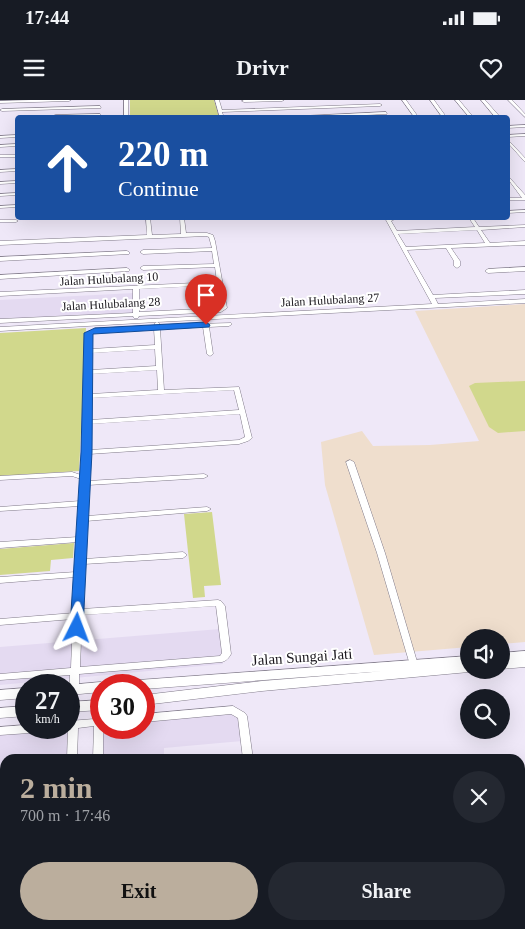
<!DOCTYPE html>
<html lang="en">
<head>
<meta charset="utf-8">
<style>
  :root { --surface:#171b24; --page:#242831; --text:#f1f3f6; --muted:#9ea1a6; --accent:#bbae9d }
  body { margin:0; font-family:Georgia,serif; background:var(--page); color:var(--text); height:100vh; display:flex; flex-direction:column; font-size:19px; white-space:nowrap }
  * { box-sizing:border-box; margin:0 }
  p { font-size:16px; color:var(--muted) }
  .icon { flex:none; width:28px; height:28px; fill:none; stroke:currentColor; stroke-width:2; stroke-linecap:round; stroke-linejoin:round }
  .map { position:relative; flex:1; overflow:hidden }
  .details { position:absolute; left:0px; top:654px; width:525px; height:176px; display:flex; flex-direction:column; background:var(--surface); border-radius:15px 15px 0 0; box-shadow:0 5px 20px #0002 }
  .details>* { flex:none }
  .top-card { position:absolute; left:15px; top:15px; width:495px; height:105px; border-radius:5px; box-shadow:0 5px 20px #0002; background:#1a4fa0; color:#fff; overflow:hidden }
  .buttons { position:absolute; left:460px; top:529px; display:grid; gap:10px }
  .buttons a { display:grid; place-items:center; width:50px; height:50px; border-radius:50%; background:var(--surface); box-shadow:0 5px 20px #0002; font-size:25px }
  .speed { position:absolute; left:15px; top:574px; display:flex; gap:10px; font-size:25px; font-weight:700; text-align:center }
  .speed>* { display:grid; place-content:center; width:65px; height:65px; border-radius:50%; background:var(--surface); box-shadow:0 5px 20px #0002; line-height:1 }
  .speed small { font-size:12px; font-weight:400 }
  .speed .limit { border:8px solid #d22; background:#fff; color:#111 }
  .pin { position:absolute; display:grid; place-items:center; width:42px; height:42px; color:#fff; margin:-51px -21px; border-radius:50% 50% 50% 0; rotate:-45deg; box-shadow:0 0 5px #0007 }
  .pin .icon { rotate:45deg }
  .me { position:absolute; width:55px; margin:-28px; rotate:3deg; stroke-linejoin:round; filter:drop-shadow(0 0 4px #0008) }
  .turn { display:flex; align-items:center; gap:18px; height:105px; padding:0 20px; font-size:22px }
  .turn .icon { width:65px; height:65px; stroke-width:2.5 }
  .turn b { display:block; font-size:35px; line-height:42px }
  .round { display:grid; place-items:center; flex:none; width:52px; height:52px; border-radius:26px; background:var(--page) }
  .head { display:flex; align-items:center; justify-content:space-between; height:85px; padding:0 20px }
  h1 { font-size:30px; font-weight:700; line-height:38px; color:var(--accent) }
  .cta { display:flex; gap:10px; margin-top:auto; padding:10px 20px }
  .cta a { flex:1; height:58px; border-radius:30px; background:var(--accent); color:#111; font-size:20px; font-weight:700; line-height:58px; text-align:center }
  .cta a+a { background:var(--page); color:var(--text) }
  .status { display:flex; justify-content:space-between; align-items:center; height:35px; padding:0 25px; background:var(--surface); direction:ltr }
  .status svg { height:14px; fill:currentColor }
  header { display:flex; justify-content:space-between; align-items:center; height:65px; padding:0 20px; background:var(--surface); font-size:22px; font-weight:700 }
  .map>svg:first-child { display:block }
  .built { fill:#e4daf1 }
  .industrial { fill:#efdecd }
  .green { fill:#d1d88c }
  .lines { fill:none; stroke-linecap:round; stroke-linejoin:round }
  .stream { stroke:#5a90d9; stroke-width:1 }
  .minor-casing { stroke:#807a89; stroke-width:1 }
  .major-casing { stroke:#807a89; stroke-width:1 }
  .minor { fill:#fff; fill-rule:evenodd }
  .major { fill:#fff; fill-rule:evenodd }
  .route { fill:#1a73e8; stroke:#114b97 }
  .labels { text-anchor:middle; stroke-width:4; stroke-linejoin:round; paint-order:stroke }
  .far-street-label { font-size:12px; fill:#19161c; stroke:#fff }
  .street-label { font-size:15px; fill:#19161c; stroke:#fff }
</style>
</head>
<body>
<div class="status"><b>17:44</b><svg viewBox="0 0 49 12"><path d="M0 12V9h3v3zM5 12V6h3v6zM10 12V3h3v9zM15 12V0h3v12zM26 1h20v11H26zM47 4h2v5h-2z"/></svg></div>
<header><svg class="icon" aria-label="menu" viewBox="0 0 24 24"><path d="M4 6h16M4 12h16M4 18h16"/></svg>Drivr<svg class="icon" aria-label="heart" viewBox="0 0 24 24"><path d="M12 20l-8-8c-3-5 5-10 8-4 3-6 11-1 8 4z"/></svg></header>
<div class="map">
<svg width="525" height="829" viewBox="0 0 525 829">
  <rect width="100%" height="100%" fill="#efe8f8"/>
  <g class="built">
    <path d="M134 193V213L0 220V200Z"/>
    <path d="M220 529 223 564 0 585V547Z"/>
    <path d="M232 612 239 617 242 641 164 648V659H102V628H144V621Z"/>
    <path d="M70 628 68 659H5V737H0V634Z"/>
  </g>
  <path class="industrial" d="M525 204V542L501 544V538H469V547L374 555 325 385 321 342 362 331 373 346 430 345 479 341 415 211Z"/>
  <g class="green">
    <path d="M130 0H214L219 17H130Z"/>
    <path d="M86 228 79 371 0 376V233Z"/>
    <path d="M525 281V331L498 333 489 327 469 286 475 283Z"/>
    <path d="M212 412 221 485 204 486 205 497 193 498 184 414Z"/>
    <path d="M74 443 73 458 51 460 50 471 0 475V449Z"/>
  </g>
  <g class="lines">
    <path class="stream" d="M0 0H11"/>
    <g class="minor-casing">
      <g id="minor">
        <path d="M31 0H71L69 1 0 3V1Z"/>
        <rect x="124" y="0" width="4" height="18"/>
        <path d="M215 0H219L222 10 380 4 382 5 380 6 222 12 224 18H220Z"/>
        <path d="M244 0H284L282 1 244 2 242 1Z"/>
        <path d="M402 0H406L419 18H415Z"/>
        <path d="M430 0H434L447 18H443Z"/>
        <path d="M455 0H459L474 18H470Z"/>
        <path d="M481 0H485L501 18H496Z"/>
        <path d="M508 0H512L525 14V17Z"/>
        <path d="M100 6 101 8 2 11 0 10 2 9Z"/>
        <path d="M386 12 387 14 304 18H262Z"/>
        <path d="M100 14 101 16 55 17 53 16 55 15Z"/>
        <path d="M525 25V27L508 28V26Z"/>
        <path d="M525 34V36L508 37V35Z"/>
        <path d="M18 35V37L0 38V36Z"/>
        <path d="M508 40 525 58V62L508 43Z"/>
        <path d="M18 44V46L0 47V45Z"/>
        <rect x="0" y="55" width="18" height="2"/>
        <path d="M18 69V71L0 72V70Z"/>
        <path d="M508 76 525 95V100H508V98H522L508 79Z"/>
        <path d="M18 81V83L0 84V82Z"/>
        <path d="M18 93V95L0 96V94Z"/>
        <path d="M18 105V107L0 108V106Z"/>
        <path d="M525 110V112L508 113V111Z"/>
        <path d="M146 118H150L152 135 181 134 180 118H184L186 133H207L213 135 215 141 227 208 221 212 139 216 138 218H134L133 216 0 223V219L133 213V189L0 196V192L217 182 215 167 143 170 140 168 143 166 214 164 212 151 143 154 140 152 143 150 212 148 209 137 206 136 0 145V141L147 135ZM217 185 221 207 220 208 139 212V189Z"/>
        <path d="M392 118H397L391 121 397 131 475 127 469 118H473L479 127 525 125V127L481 130 490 143 525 141V145L451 148 460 161V166L457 168 454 166V161L446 148 407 150 433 195 525 190V194L435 198 438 204 525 199V203L157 222 159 223 160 225 231 223 232 224 229 226 209 227 213 254 210 256 207 254 203 227 160 229 164 290 239 287 252 338 248 341 239 344 89 354 88 381 204 374 208 376 204 378 88 385 87 416 207 407 211 409 207 411 86 421 85 459 183 452 187 455 183 458 84 464 82 509 218 500 221 501 225 506 231 554C229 558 226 561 222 562L79 574V589L77 591 74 592 71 591 69 589 70 575 0 580V574L71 568 73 519 0 525V519L74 513 76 477 0 483V477L76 472 78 442 0 448V442L78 437 80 406 0 411V407L80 401 81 379 72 376 0 380V376L72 372 81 375 86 233 95 228 154 226 155 223 157 222 0 231V227L432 204 386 120ZM477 130 485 143 406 147 398 134ZM154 229 155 245 92 249V234L96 232ZM155 249 156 266 91 270 92 253ZM157 270 158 290 91 294V274ZM234 290 239 310 90 320 91 298ZM240 314 245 337 239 340 90 350V324ZM216 506 222 553 220 556 80 567 82 515Z"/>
        <path d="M0 120H16L18 121 16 122H0Z"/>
        <path d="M127 151 129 152V154L0 161V157Z"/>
        <path d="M525 167V171L488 173 485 171 488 169Z"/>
        <path d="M127 168 130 170 129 171 0 179V175Z"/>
        <path d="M350 360 354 362 385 453 418 565 417 567 414 568 411 567 410 565 377 453 346 362Z"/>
        <path d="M99 601 101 602V628H103V659H93L94 626 78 628 77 659H67L68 628H66H69V621L94 619V605L96 602Z"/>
        <path d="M233 606 245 613 247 616 253 659H243L238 618 231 614 144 622V614Z"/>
        <path d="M26 625V628H49L47 631 44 632 0 635V627Z"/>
        <path d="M5 734V744L0 745V735Z"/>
        <path d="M5 745V755L0 756V746Z"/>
        <path d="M0 819H5V825H10L9 828 0 829Z"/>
        <path d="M91 825H124L121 829H91Z"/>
        <path d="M199 825H211L212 829H200Z"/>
      </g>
    </g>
    <g class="major-casing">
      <g id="major">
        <path d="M525 551V567L501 569V553Z"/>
        <path d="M469 556V570H474L469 572 262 591 144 605V595L262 581 385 571 144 589V585H133L135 582 139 580Z"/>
        <path d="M101 582 106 585H101V592L69 595V585Z"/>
        <path d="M26 588V598L0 600V590Z"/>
        <path d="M101 600V610L69 612V602Z"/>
        <path d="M26 606V616L0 618V608Z"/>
      </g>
    </g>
    <use href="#minor" class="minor"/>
    <use href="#major" class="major"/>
  </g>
  <path class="route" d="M206 222 210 225 209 227 93 234 92 352 83 528 81 531H72L70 528 81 352 84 233 95 228Z"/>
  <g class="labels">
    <g class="far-street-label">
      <text transform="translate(109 179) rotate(-3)" y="4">Jalan Hulubalang 10</text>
      <text transform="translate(330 200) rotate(-3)" y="4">Jalan Hulubalang 27</text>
      <text transform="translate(111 204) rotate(-3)" y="4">Jalan Hulubalang 28</text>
    </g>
    <g class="street-label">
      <text transform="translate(302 557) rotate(-4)" y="5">Jalan Sungai Jati</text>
    </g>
  </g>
</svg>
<div class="buttons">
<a><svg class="icon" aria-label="sound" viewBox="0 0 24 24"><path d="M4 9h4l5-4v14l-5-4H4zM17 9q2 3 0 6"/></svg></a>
<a><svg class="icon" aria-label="search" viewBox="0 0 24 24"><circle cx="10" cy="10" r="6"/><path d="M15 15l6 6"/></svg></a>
</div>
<div class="speed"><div>27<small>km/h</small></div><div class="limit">30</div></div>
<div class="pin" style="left:206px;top:225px;background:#d93025"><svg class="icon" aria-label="arrive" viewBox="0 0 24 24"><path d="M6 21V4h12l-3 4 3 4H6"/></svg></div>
<svg class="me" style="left:77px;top:528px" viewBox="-20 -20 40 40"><path d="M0-17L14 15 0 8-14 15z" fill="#1a73e8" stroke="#fff" stroke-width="4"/></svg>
<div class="top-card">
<div class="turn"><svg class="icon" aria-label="ahead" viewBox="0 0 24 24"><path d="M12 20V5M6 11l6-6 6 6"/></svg><div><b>220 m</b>Continue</div></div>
</div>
<section class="details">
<div class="head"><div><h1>2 min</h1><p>700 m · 17:46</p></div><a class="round"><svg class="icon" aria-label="close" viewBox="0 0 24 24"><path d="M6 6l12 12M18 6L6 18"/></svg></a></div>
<div class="cta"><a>Exit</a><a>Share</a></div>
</section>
</div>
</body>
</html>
